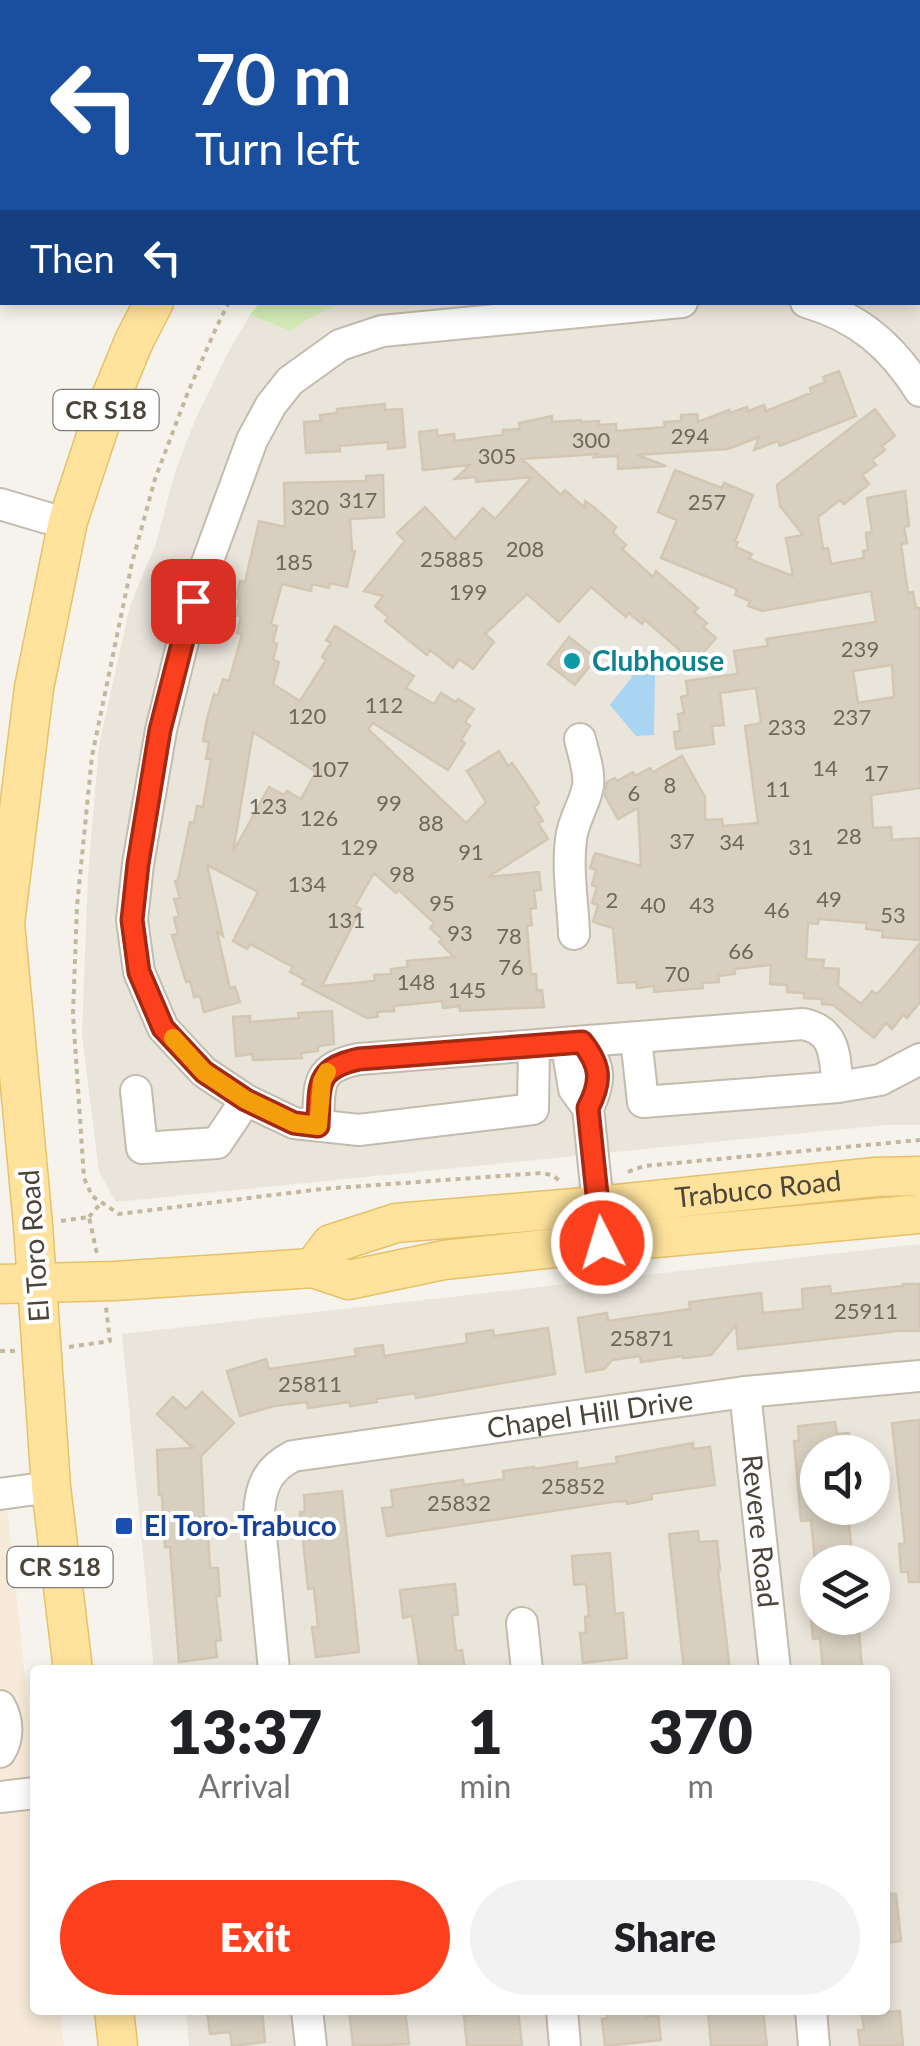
<!DOCTYPE html>
<html lang="en">
<head>
<meta charset="utf-8">
<style>
  :root { --surface:#fff; --page:#f2f2f2; --text:#202124; --muted:#757577; --accent:#fc3f1d }
  body { margin:0; font-family:Lato,sans-serif; background:var(--page); color:var(--text); height:100vh; display:flex; flex-direction:column; font-size:38px; white-space:nowrap }
  * { box-sizing:border-box; margin:0 }
  p { font-size:32px; color:var(--muted) }
  .icon { flex:none; width:55px; height:55px; fill:none; stroke:currentColor; stroke-width:2; stroke-linecap:round; stroke-linejoin:round }
  .map { position:relative; flex:1; overflow:hidden }
  .drawer { position:absolute; left:30px; top:1665px; width:860px; height:350px; display:flex; flex-direction:column; background:var(--surface); border-radius:10px; box-shadow:0 5px 15px #0003 }
  .drawer>* { flex:none }
  .guide { position:absolute; left:0px; top:0px; width:920px; height:305px; box-shadow:0 5px 15px #0003; background:#1a4fa0; color:#fff; overflow:hidden }
  .tools { position:absolute; left:800px; top:1435px; display:grid; gap:20px }
  .tools a { display:grid; place-items:center; width:90px; height:90px; border-radius:50%; background:var(--surface); box-shadow:0 5px 15px #0003; font-size:50px }
  .pin { position:absolute; display:grid; place-items:center; width:85px; height:85px; color:#fff; margin:-42px; border-radius:20px; box-shadow:0 5px 15px #0006 }
  .me { position:absolute; width:110px; margin:-55px; rotate:355deg; stroke-linejoin:round; filter:drop-shadow(0 0 8px #0008) }
  .turn { display:flex; align-items:center; gap:35px; height:210px; padding:0 30px; font-size:45px }
  .turn .icon { width:130px; height:130px; stroke-width:2.5 }
  .turn b { display:block; font-size:70px; line-height:85px }
  .then { display:flex; align-items:center; height:95px; padding:0 30px; background:#0003; gap:20px; font-size:38px }
  .eta { display:flex; justify-content:space-evenly; align-items:center; height:170px; text-align:center }
  .eta b { font-size:60px; font-weight:800; line-height:70px }
  .cta { display:flex; gap:20px; margin-top:auto; padding:20px 30px }
  .cta a { flex:1; height:115px; border-radius:60px; background:var(--accent); color:#fff; font-size:40px; font-weight:800; line-height:115px; text-align:center }
  .cta a+a { background:var(--page); color:var(--text) }
  .map>svg:first-child { display:block }
  .residential { fill:#eae5da; fill-rule:evenodd }
  .commercial { fill:#f7ead8 }
  .green { fill:#d2eab5 }
  .water { fill:#a9d4f2 }
  .building { fill:#d8cfc1; stroke:#d3c7b4; stroke-width:2.5; fill-rule:evenodd }
  .lines { fill:none; stroke-linecap:round; stroke-linejoin:round }
  .minor-casing { stroke:#c2bbae; stroke-width:34 }
  .major-casing { stroke:#e6c16a; stroke-width:41 }
  .path { stroke:#c4b79f; stroke-width:4; stroke-dasharray:5 5; stroke-linecap:butt }
  .minor { stroke:#fff; stroke-width:30 }
  .major { stroke:#ffe39c; stroke-width:38 }
  .route-casing { stroke:#a42913; stroke-width:25 }
  .route { stroke:#fc3f1d; stroke-width:18 }
  .slow { stroke:#f59e0b; stroke-width:18 }
  .culture-dot { fill:#0f9aa8; stroke:#fff; stroke-width:4 }
  .transit-dot { fill:#1a4fb4; stroke:#fff; stroke-width:4 }
  .labels { text-anchor:middle; stroke-width:8; stroke-linejoin:round; paint-order:stroke }
  .number-label { font-size:22px; fill:#6e675b }
  .shield { fill:#fff; stroke:#817c74; stroke-width:2.5 }
  .shield-label { font-size:25px; font-weight:bold; fill:#4b4439 }
  .culture-label { font-size:28px; font-weight:bold; fill:#0d838f; stroke:#fff; text-anchor:start }
  .street-label { font-size:28px; fill:#4b4439; stroke:#fff }
  .transit-label { font-size:28px; font-weight:bold; fill:#164399; stroke:#fff; text-anchor:start }
</style>
</head>
<body>
<div class="map">
<svg width="920" height="2046" viewBox="0 0 920 2046">
  <rect width="100%" height="100%" fill="#f6f3ec"/>
  <g class="residential">
    <path d="M549 0H920V139H918V2H552Z"/>
    <path d="M918 245H920V1125H885L116 1202 99 1172 82 1034 88 875 99 745 130 606 156 543 176 469 196 418 226 356 250 315 290 331 312 317 341 302H918Z"/>
    <path d="M920 1244V2046H189L186 2010H885V1670H154L122 1334ZM818 1452H872V1508H818ZM818 1562H872V1618H818Z"/>
  </g>
  <path class="commercial" d="M0 1487 8 1516 35 1772V2010H60L64 2046H0Z"/>
  <path class="green" d="M259 303V302L341 303 312 317 290 331 250 315Z"/>
  <path class="water" d="M635 659 655 674 654 735 636 736 610 705 632 677 626 671Z"/>
  <g class="building">
    <path d="M839 371 856 416 780 446 778 441 754 450 759 437 728 449 637 455 666 466 618 469V456L594 457 597 454 522 459 561 495 565 490 585 508V501L595 508 616 527 613 533 626 545 622 549 653 577 656 571 698 608 694 612 707 623 703 627 716 638 690 668 677 656 682 652 645 620 642 624 629 613 626 617 591 587 559 622 527 594 485 634 494 642 473 669 459 659 453 668 430 650 427 655 385 621 388 617 375 606 383 596 364 591 405 541 397 533 425 507 455 539 483 508 495 519 532 477 476 482V477L455 479 470 465 423 470 419 432 437 430V436L454 434 455 441 486 437 503 435V430L520 429 519 423 552 416V422L581 420V422L599 421V425L616 424V431L665 427 664 422 681 421V415L697 414 698 422 729 410 730 413 747 407 748 411 764 405 766 411 811 393 810 388 825 382 823 377Z"/>
    <path d="M385 404V410L402 409 405 447 388 449V442L339 446 340 451 306 453 304 422 321 421 320 415 337 413V409Z"/>
    <path d="M875 409 895 436 882 446 885 450 872 460 876 465 862 475 869 484 844 504 840 500 818 517 823 549 828 548 831 564 864 558 863 551 868 550 866 533 872 532 867 498 905 491 909 526 904 527 907 543 901 544 908 593 913 592 916 608H920V788L871 795 873 828 891 827 892 840 920 838V940L882 937 883 931 866 929 867 923 819 919 818 924 808 923 806 959 824 960 823 968 839 969 838 986 861 1004 872 991 877 994 888 982 920 943V1002L907 1018 903 1015 892 1029 886 1023 874 1038 833 1005 822 1004V999L804 998V993L787 992V985L770 984 771 965 734 969 735 974 718 976 719 982 702 983 703 988 654 992V986L637 988 636 982 618 983 613 928 593 922 598 905 592 903 597 887 592 885 596 870 590 868 595 853 641 866 638 808 618 819 605 796 607 782 615 778 617 781 633 772 635 776 650 768 653 772 682 756 705 797V820L722 819 723 826 758 823 745 726 761 723 756 688 720 693 724 725 712 726 714 744 676 749 674 732 680 731 678 714 684 713 681 697 688 695 686 681 738 674 734 651 768 646 766 639 876 622 871 591 762 611 748 606 750 601 735 595 737 589 661 558 677 520 658 512 675 470 722 488 724 483 753 495 735 541 738 542 736 547 752 554 749 559 793 576 786 538 803 535 780 506 777 485ZM892 665 894 697 858 703 853 671Z"/>
    <path d="M383 475 384 517 350 519 352 550 355 551 347 587 330 583 329 588 312 584 311 591 282 584 271 624 277 626 273 642 277 644 273 660 279 662 273 684 300 701 326 660 322 657 331 643 326 640 335 626 414 676 406 688 434 704 441 693 456 702 458 699 474 709 465 722 470 726 461 740 465 743 448 770 373 723 368 729 466 823 486 802 467 771 499 751 508 766 512 763 522 777 539 803 534 807 543 821 538 823 548 839 488 877 539 872 541 890 534 891 536 908 530 909 532 925 527 926 531 974H536L537 991 542 990 544 1007 460 1011 459 1006 443 1008 442 1001 394 1006V1011L377 1012 378 1017 367 1018 302 984 305 980 290 972 293 967 250 944 247 949 233 941 258 892 207 865 223 936 217 932 230 988 235 987 240 1002 204 1012 200 996 194 997 190 981 186 982 172 935 178 934 174 918 179 916 174 899 180 898 175 881 178 880 190 822 194 823 197 806 203 807 211 759H206L209 742 203 741 207 719 214 694 218 696 223 679 229 681 242 634 237 633 241 616 236 615 240 599 236 598 240 581 245 582 259 521 285 527 284 483 366 481V476ZM253 732 316 772 301 799 287 791 284 795 269 787 233 852ZM374 873 396 893 399 890 434 923 430 928 442 939 439 942 454 957 407 961 408 967 391 969V974L374 975 375 981 322 986 361 909 355 906Z"/>
    <path d="M569 637 596 658 575 685 548 664Z"/>
    <path d="M332 1011 334 1044 318 1046V1051L301 1053 302 1058 253 1060 252 1054 236 1056 233 1017 250 1016V1022L299 1018 298 1013Z"/>
    <path d="M903 1284H920V1331H891V1332L738 1349 736 1325 711 1355 683 1358V1356L641 1362 640 1356 612 1360 604 1369 586 1372 578 1318 607 1313 608 1321 690 1309 689 1302 761 1293 763 1313 803 1309 802 1289 830 1286 831 1294 903 1286Z"/>
    <path d="M548 1328 555 1374 416 1398 415 1393 376 1399 377 1402 350 1406 349 1402 308 1408 307 1402 274 1406 240 1416 227 1371 266 1359 269 1369 356 1356 355 1349 383 1345 384 1356 467 1343 466 1334 493 1330 494 1336Z"/>
    <path d="M202 1392 234 1423 201 1456 204 1517H207L210 1568H218L220 1596H216L221 1640 215 1641 217 1657 179 1662 170 1547H165L162 1495H159L157 1450 193 1448 157 1414 173 1397 186 1409Z"/>
    <path d="M920 1420V1582H909L908 1572H901L899 1544H905L892 1423Z"/>
    <path d="M835 1422 837 1434 849 1433 851 1452H818V1508H847L853 1562H815L811 1520 801 1521 794 1441H799L798 1426Z"/>
    <path d="M693 1443V1449L710 1447 715 1485 651 1494 652 1499 627 1504 626 1501 612 1502 387 1536 382 1508 393 1507 391 1490 463 1480 464 1485 504 1479 503 1471 534 1467V1469L577 1462V1469L617 1463 616 1457Z"/>
    <path d="M342 1491 359 1652 316 1657 312 1627H318L314 1588 308 1589 300 1512H305L304 1495Z"/>
    <path d="M698 1531 699 1542 717 1541 720 1570H718L730 1670H684L669 1534Z"/>
    <path d="M610 1553 615 1614 623 1613 627 1658 583 1663 580 1633H586L585 1617 589 1616 586 1584 574 1585 572 1556Z"/>
    <path d="M455 1584 458 1615H452L456 1651 462 1650 465 1670H420L412 1616 403 1618 400 1590Z"/>
    <path d="M811 1618H858L862 1670H823L820 1638 813 1639Z"/>
    <path d="M885 1894H896L901 1941 885 1943Z"/>
    <path d="M207 2010H262L265 2042 232 2046 230 2032 210 2034Z"/>
    <path d="M349 2010H405L409 2044 353 2046Z"/>
    <path d="M483 2010H518L522 2046H467L464 2016 484 2014Z"/>
    <path d="M607 2010H646L647 2017 658 2015 661 2040 605 2046 602 2019 608 2018Z"/>
    <path d="M708 2010H763L767 2046H711Z"/>
    <path d="M900 2011 903 2046H860L858 2030H864L862 2014Z"/>
  </g>
  <g class="lines">
    <g class="minor-casing">
      <g id="minor">
        <path d="M806 302C858 317 892 346 920 391"/>
        <path d="M0 504 47 518 68 521"/>
        <path d="M574 934C573 903 567 871 571 839 573 820 585 804 588 786 590 771 583 753 580 739"/>
        <path d="M636 1038 643 1102 838 1087 880 1080 920 1059"/>
        <path d="M534 1046 533 1109 359 1130 294 1123 246 1100 204 1072 163 1028 139 972 132 920 138 864 161 730 193 601 252 440 271 405 290 381 340 345 382 331 682 302"/>
        <path d="M136 1091 142 1148 217 1143 246 1100"/>
        <path d="M588 1108C601 1081 601 1066 582 1042L569 1058 574 1089 588 1108 600 1225"/>
        <path d="M318 1125C320 1085 314 1068 359 1059L803 1024C838 1031 834 1059 838 1087"/>
        <path id="s1" d="M745 1392 775 1670"/>
        <path d="M0 1494 51 1487"/>
        <path d="M522 1623 527 1670"/>
        <path id="s2" d="M274 1670 259 1515C260 1487 267 1469 293 1456L745 1392 920 1376"/>
        <path d="M0 1706C8 1720 9 1738 0 1752"/>
        <path d="M0 1797 35 1793"/>
        <path d="M307 2010 311 2046"/>
        <path d="M562 2010 565 2046"/>
        <path d="M811 2010 814 2046"/>
      </g>
    </g>
    <g class="major-casing">
      <g id="major">
        <path d="M345 2 347 0"/>
        <path id="s3" d="M313 1268 331 1244 396 1223 598 1206 875 1177 920 1176"/>
        <path d="M0 1284 114 1281 313 1268 349 1280 444 1260 601 1243 920 1214"/>
        <path d="M73 1670 51 1487 33 1225 5 923 34 688 68 521 101 421 134 341 154 302"/>
        <path d="M114 2010 118 2046"/>
      </g>
    </g>
    <g class="path">
      <path d="M430 2 432 0"/>
      <path d="M918 192 920 193"/>
      <path d="M229 302 217 326 188 392 155 479 132 563 92 756 77 906 73 1014 84 1178 92 1196 119 1214 322 1189 541 1173 552 1175 559 1180"/>
      <path d="M628 1172 644 1166 920 1140"/>
      <path d="M89 1217 101 1203"/>
      <path d="M61 1221 89 1217 97 1254"/>
      <path d="M69 1347 110 1341 106 1307"/>
      <path d="M0 1351H15"/>
    </g>
    <use href="#minor" class="minor"/>
    <use href="#major" class="major"/>
  </g>
  <g class="lines">
    <g class="route-casing">
      <path id="route" d="M193 601 160 730 138 864 132 920 139 972 163 1028 204 1072 246 1100 294 1123 318 1126C320 1085 314 1069 359 1059L582 1042C601 1066 602 1081 588 1108L602 1243"/>
    </g>
    <use href="#route" class="route"/>
    <path class="slow" d="M173 1038 204 1072 246 1100 294 1123 318 1126 322 1081 327 1072"/>
  </g>
  <circle class="culture-dot" cx="572" cy="661" r="10"/>
  <rect class="transit-dot" x="114" y="1516" width="20" height="20" rx="5"/>
  <g class="labels">
    <g class="number-label">
      <text x="690" y="444">294</text>
      <text x="591" y="448">300</text>
      <text x="497" y="464">305</text>
      <text x="358" y="508">317</text>
      <text x="707" y="510">257</text>
      <text x="310" y="515">320</text>
      <text x="525" y="557">208</text>
      <text x="452" y="567">25885</text>
      <text x="294" y="570">185</text>
      <text x="468" y="600">199</text>
      <text x="860" y="657">239</text>
      <text x="384" y="713">112</text>
      <text x="307" y="724">120</text>
      <text x="852" y="725">237</text>
      <text x="787" y="735">233</text>
      <text x="825" y="776">14</text>
      <text x="330" y="777">107</text>
      <text x="876" y="781">17</text>
      <text x="670" y="793">8</text>
      <text x="778" y="797">11</text>
      <text x="634" y="801">6</text>
      <text x="389" y="811">99</text>
      <text x="268" y="814">123</text>
      <text x="319" y="826">126</text>
      <text x="431" y="831">88</text>
      <text x="849" y="844">28</text>
      <text x="682" y="849">37</text>
      <text x="732" y="850">34</text>
      <text x="359" y="855">129</text>
      <text x="801" y="855">31</text>
      <text x="471" y="860">91</text>
      <text x="402" y="882">98</text>
      <text x="307" y="892">134</text>
      <text x="829" y="907">49</text>
      <text x="612" y="908">2</text>
      <text x="442" y="911">95</text>
      <text x="653" y="913">40</text>
      <text x="702" y="913">43</text>
      <text x="777" y="918">46</text>
      <text x="893" y="923">53</text>
      <text x="346" y="928">131</text>
      <text x="460" y="941">93</text>
      <text x="509" y="944">78</text>
      <text x="741" y="959">66</text>
      <text x="511" y="975">76</text>
      <text x="677" y="982">70</text>
      <text x="416" y="990">148</text>
      <text x="467" y="998">145</text>
      <text x="866" y="1319">25911</text>
      <text x="642" y="1346">25871</text>
      <text x="310" y="1392">25811</text>
      <text x="573" y="1494">25852</text>
      <text x="459" y="1511">25832</text>
    </g>
    <g class="shield">
      <rect x="53.5" y="390" width="105" height="40" rx="8"/>
      <rect x="7.5" y="1547" width="105" height="40" rx="8"/>
    </g>
    <g class="shield-label">
      <text x="106" y="419">CR S18</text>
      <text x="60" y="1576">CR S18</text>
    </g>
    <g class="culture-label">
      <text x="592" y="671">Clubhouse</text>
    </g>
    <g class="street-label">
      <text dy="10" stroke="none"><textPath href="#s3" startOffset="462">Trabuco Road</textPath></text>
      <text transform="translate(34 1246) rotate(-94)" y="10">El Toro Road</text>
      <text dy="10" stroke="none"><textPath href="#s2" startOffset="528">Chapel Hill Drive</textPath></text>
      <text dy="10" stroke="none"><textPath href="#s1" startOffset="140">Revere Road</textPath></text>
    </g>
    <g class="transit-label">
      <text x="144" y="1536">El Toro-Trabuco</text>
    </g>
  </g>
</svg>
<div class="tools">
<a><svg class="icon" aria-label="sound" viewBox="0 0 24 24"><path d="M4 9h4l5-4v14l-5-4H4zM17 9q2 3 0 6"/></svg></a>
<a><svg class="icon" aria-label="layers" viewBox="0 0 24 24"><path d="M12 4l9 5-9 5-9-5zM3 14l9 5 9-5"/></svg></a>
</div>
<div class="pin" style="left:193px;top:601px;background:#d93025"><svg class="icon" aria-label="arrive" viewBox="0 0 24 24"><path d="M6 21V4h12l-3 4 3 4H6"/></svg></div>
<svg class="me" style="left:602px;top:1243px" viewBox="-20 -20 40 40"><circle r="17" fill="#fc3f1d" stroke="#fff" stroke-width="3"/><path d="M0-11L8 9 0 5-8 9z" fill="#fff"/></svg>
<div class="guide">
<div class="turn"><svg class="icon" aria-label="left" viewBox="0 0 24 24"><path d="M17 20v-9H6M10 6l-5 5 5 5"/></svg><div><b>70 m</b>Turn left</div></div>
<div class="then">Then<svg class="icon" aria-label="left" viewBox="0 0 24 24"><path d="M17 20v-9H6M10 6l-5 5 5 5"/></svg></div>
</div>
<section class="drawer">
<div class="eta">
<div><b>13:37</b><p>Arrival</p></div>
<div><b>1</b><p>min</p></div>
<div><b>370</b><p>m</p></div>
</div>
<div class="cta"><a>Exit</a><a>Share</a></div>
</section>
</div>
</body>
</html>
